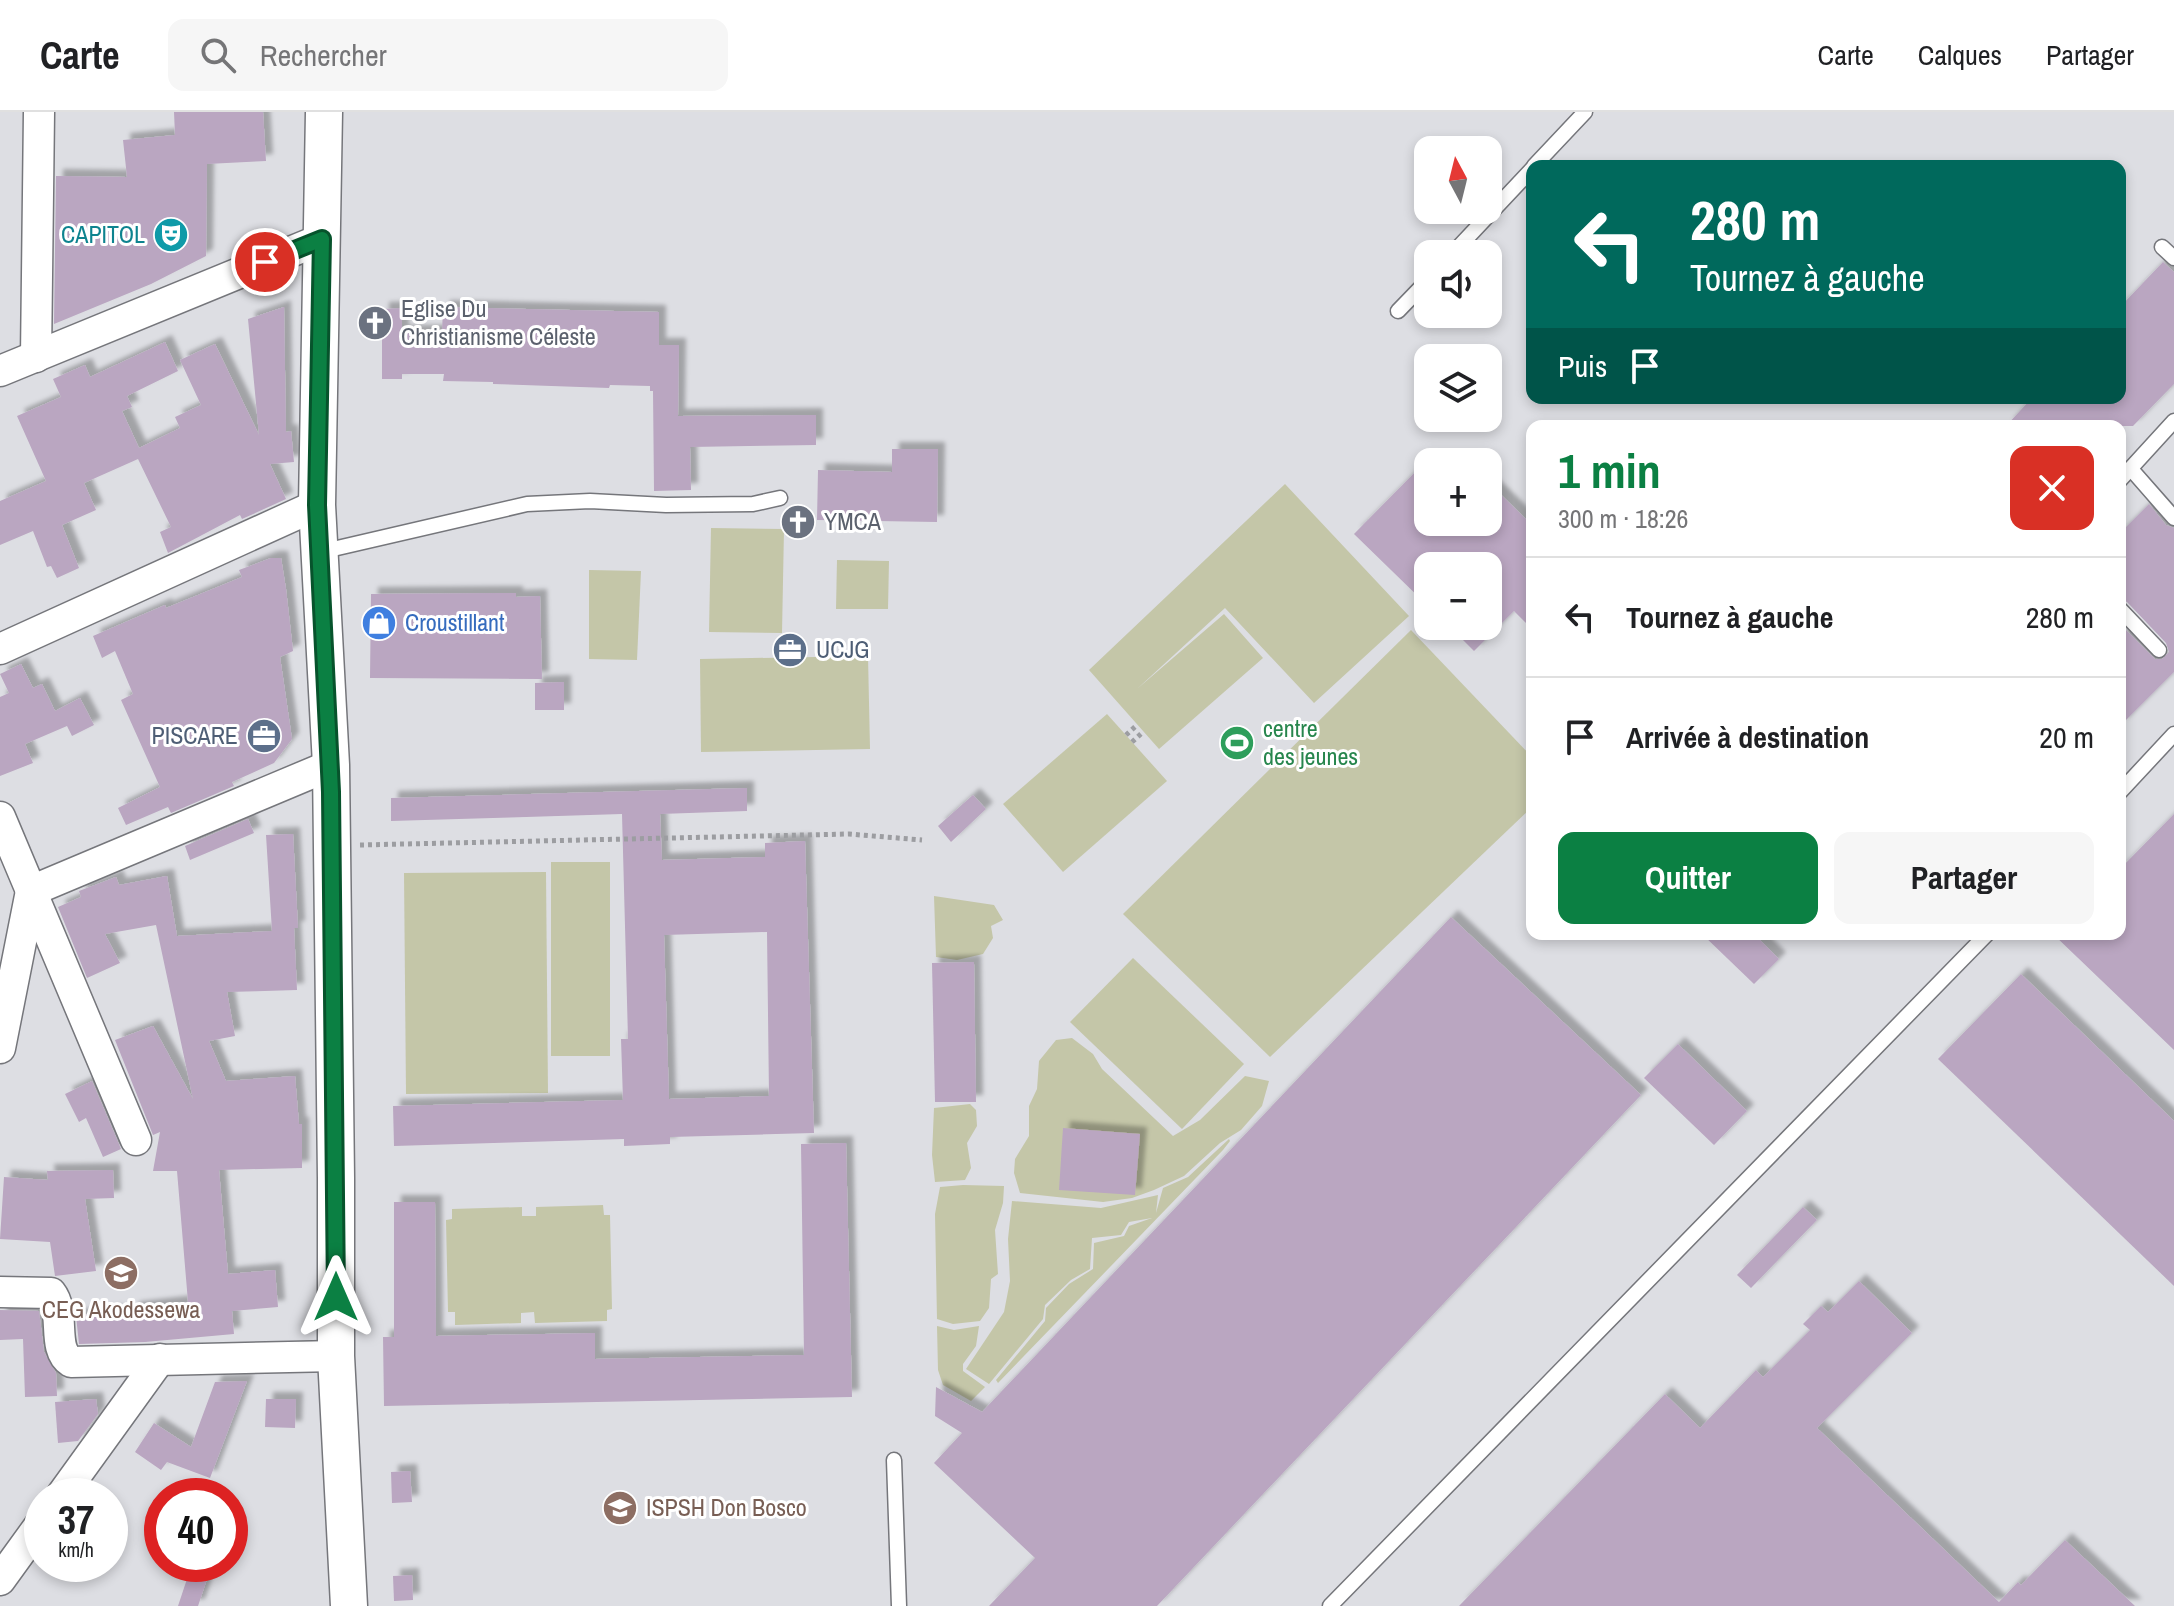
<!DOCTYPE html>
<html lang="fr">
<head>
<meta charset="utf-8">
<style>
  :root { --surface:#fff; --page:#f6f6f6; --text:#202124; --muted:#757577; --line:#e0e0e0; --accent:#0b8043 }
  body { margin:0; font-family:"Archivo Narrow",sans-serif; background:var(--page); color:var(--text); height:100vh; display:flex; flex-direction:column; font-size:30px; white-space:nowrap }
  * { box-sizing:border-box; margin:0 }
  p { font-size:26px; color:var(--muted) }
  .icon { flex:none; width:44px; height:44px; fill:none; stroke:currentColor; stroke-width:2; stroke-linecap:round; stroke-linejoin:round }
  .map { position:relative; flex:1; overflow:hidden }
  .details { position:absolute; left:1526px; top:308px; width:600px; height:520px; display:flex; flex-direction:column; background:var(--surface); border-radius:16px; box-shadow:0 4px 12px #0003 }
  .details>* { flex:none }
  .hud { position:absolute; left:1526px; top:48px; width:600px; height:244px; border-radius:16px; box-shadow:0 4px 12px #0003; background:#00695c; color:#fff; overflow:hidden }
  .needle { width:52px; rotate:353deg }
  .controls { position:absolute; left:1414px; top:24px; display:grid; gap:16px }
  .controls a { display:grid; place-items:center; width:88px; height:88px; border-radius:16px; background:var(--surface); box-shadow:0 4px 12px #0003; font-size:40px }
  .speed { position:absolute; left:24px; top:1366px; display:flex; gap:16px; font-size:40px; font-weight:700; text-align:center }
  .speed>* { display:grid; place-content:center; width:104px; height:104px; border-radius:50%; background:var(--surface); box-shadow:0 4px 12px #0003; line-height:1 }
  .speed small { font-size:20px; font-weight:400 }
  .speed .limit { border:12px solid #d22; background:#fff; color:#111 }
  .pin { position:absolute; display:grid; place-items:center; width:68px; height:68px; color:#fff; margin:-34px; border:4px solid #fff; border-radius:50%; box-shadow:0 2px 8px #0007 }
  .me { position:absolute; width:88px; margin:-44px; rotate:0deg; stroke-linejoin:round; filter:drop-shadow(0 0 6px #0008) }
  .turn { display:flex; align-items:center; gap:28px; height:168px; padding:0 32px; font-size:36px }
  .turn .icon { width:104px; height:104px; stroke-width:2.5 }
  .turn b { display:block; font-size:56px; line-height:68px }
  .then { display:flex; align-items:center; height:76px; padding:0 32px; background:#0003; gap:16px; font-size:30px }
  .round { display:grid; place-items:center; flex:none; width:84px; height:84px; border-radius:16px; background:var(--page) }
  .head { display:flex; align-items:center; justify-content:space-between; height:136px; padding:0 32px }
  h1 { font-size:48px; font-weight:700; line-height:60px; color:var(--accent) }
  .button { display:flex; gap:16px; margin-top:auto; padding:16px 32px }
  .button a { flex:1; height:92px; border-radius:16px; background:var(--accent); color:#fff; font-size:32px; font-weight:700; line-height:92px; text-align:center }
  .button a+a { background:var(--page); color:var(--text) }
  ul { padding:0; list-style:none }
  li { display:flex; align-items:center; gap:24px; height:120px; padding:0 32px; border-top:2px solid var(--line) }
  li div { flex:1 }
  li b { display:block; font-size:30px }
  li em { font-style:normal }
  header { display:flex; align-items:center; gap:48px; box-sizing:border-box; height:112px; padding:0 40px; background:var(--surface); border-bottom:2px solid var(--line) }
  header strong { font-size:38px }
  nav { display:flex; gap:44px; margin-inline-start:auto; font-size:28px }
  .search { width:560px; height:72px; background:var(--page); display:flex; align-items:center; gap:20px; box-sizing:border-box; padding:0 28px; border-radius:16px; color:var(--muted); font-size:30px }
  .map>svg:first-child { display:block }
  .green { fill:#c4c6a8 }
  .building { fill:#baa6c1; fill-rule:evenodd; filter:url(#shadow) }
  .lines { fill:none; stroke-linecap:round; stroke-linejoin:round }
  .service-casing { stroke:#75767b; stroke-width:17 }
  .minor-casing { stroke:#75767b; stroke-width:33 }
  .tertiary-casing { stroke:#75767b; stroke-width:39 }
  .path { stroke:#9c9da1; stroke-width:5; stroke-dasharray:4 4; stroke-linecap:butt }
  .service { stroke:#fff; stroke-width:14 }
  .minor { stroke:#fff; stroke-width:30 }
  .tertiary { stroke:#fff; stroke-width:36 }
  .route-casing { stroke:#07532c; stroke-width:20 }
  .route { stroke:#0b8043; stroke-width:14 }
  .labels { text-anchor:middle; stroke-width:6; stroke-linejoin:round; paint-order:stroke }
  .culture-label { font-size:24px; fill:#0d838f; stroke:#fff; text-anchor:end }
  .worship-label { font-size:24px; fill:#5b616d; stroke:#fff; text-anchor:start }
  .shop-label { font-size:24px; fill:#366cbe; stroke:#fff; text-anchor:start }
  .service-label { font-size:24px; fill:#4e5e75; stroke:#fff; text-anchor:start }
  .leisure-label { font-size:24px; fill:#27864d; stroke:#fff; text-anchor:start }
  .education-label { font-size:24px; fill:#785e54; stroke:#fff }
</style>
</head>
<body>
<header>
<strong>Carte</strong>
<div class="search"><svg class="icon" aria-label="search" viewBox="0 0 24 24"><circle cx="10" cy="10" r="6"/><path d="M15 15l6 6"/></svg>Rechercher</div>
<nav><a>Carte</a><a>Calques</a><a>Partager</a></nav>
</header>
<div class="map">
<svg width="2174" height="1494" viewBox="0 0 2174 1494">
  <defs>
    <filter id="shadow"><feDropShadow dx="7" dy="-7" stdDeviation="2" flood-color="#0004"/></filter>
  </defs>
  <rect width="100%" height="100%" fill="#dddee3"/>
  <g class="green">
    <path d="M1285 372 1409 504 1314 591 1225 496 1137 577 1224 502 1263 546 1159 637 1089 558Z"/>
    <path d="M711 416 784 417 782 521 709 520Z"/>
    <path d="M837 448 889 449 888 497H836Z"/>
    <path d="M589 458 641 459 637 548 589 547Z"/>
    <path d="M1411 518 1532 645V695L1270 945 1123 802Z"/>
    <path d="M868 544 870 637 701 640 700 547Z"/>
    <path d="M1107 602 1167 669 1063 760 1003 692Z"/>
    <rect x="551" y="750" width="59" height="194"/>
    <path d="M546 760 548 981 406 982 404 761Z"/>
    <path d="M934 784 994 793 1003 808 991 814 993 826 983 842 957 848 936 845Z"/>
    <path d="M1133 846 1244 952 1182 1017 1070 910Z"/>
    <path d="M1072 926 1093 942 1102 957 1173 1024 1200 1008 1245 964 1269 969 1262 994 1241 1018 1220 1031 1184 1064 1154 1078 1132 1086 1103 1090 1020 1081 1014 1061 1015 1047 1029 1024V994L1037 977 1039 949 1056 928Z"/>
    <path d="M970 992 976 998 977 1014 967 1031 971 1056 965 1068 935 1070 932 1043 934 996Z"/>
    <path d="M1229 1027 1230 1029 1223 1038 998 1271 996 1268 1045 1209 1046 1196 1069 1172 1093 1157 1094 1131 1124 1124 1129 1114 1152 1106 1129 1110 1121 1123 1092 1126 1090 1157 1071 1168 1045 1193 1043 1207 989 1272 966 1257 1004 1200 1010 1169 1008 1127 1012 1089 1101 1096 1158 1083 1156 1101 1163 1076 1188 1065Z"/>
    <path d="M963 1073 1004 1074 1003 1091 995 1118 998 1162 991 1167 989 1196 980 1209 953 1212 937 1207 935 1102 940 1075Z"/>
    <path d="M603 1093 604 1103H610L612 1197 607 1198V1209L535 1211 534 1200 521 1201V1211L455 1213V1200H448L446 1108 452 1107V1097L522 1095V1104H536V1095Z"/>
    <path d="M937 1214 954 1218 979 1214 976 1234 963 1252V1259L985 1275 971 1289 943 1273 938 1258Z"/>
  </g>
  <g class="building">
    <path d="M174 0H263L266 49 207 52 206 144 151 172 54 212 56 64 127 65 123 28 175 23Z"/>
    <path d="M2163 150 2174 160V272L2133 314H2006L2032 286H2120V195Z"/>
    <path d="M284 195 286 320 291 319 294 350 270 352 286 387 242 407 240 403 168 441 160 420 171 415 138 347 84 371 96 398 62 413 79 456 57 466 51 454 47 455 33 419 0 433V389L46 369 17 304 61 285 53 267 85 253 90 265 165 230 178 259 127 284 132 295 122 299 139 336 180 316 175 305 201 293 180 248 215 232 259 323 248 207Z"/>
    <path d="M443 195 659 200V233H679L678 304 816 303V333L690 335 691 378 654 379 653 279H650V274L610 273 609 276 493 272V270L443 269 444 262H402V267H382V197L402 196V220H442Z"/>
    <path d="M892 337H938L937 410 817 408 818 358 892 360Z"/>
    <path d="M1428 347V410H1488V370L1532 413V517L1514 499 1474 539 1449 514H1488V454H1428V494L1354 422Z"/>
    <path d="M2149 392 2166 413 2174 416V560L2120 614V512L2155 547H2162L2169 540 2166 531 2127 490 2120 487V421Z"/>
    <path d="M271 446H281L286 477 293 539 280 545 292 627 274 651 232 670 234 674 171 701 168 695 126 713 118 696 160 675 121 588 133 582 115 539 102 546 93 524 165 493 166 496 242 465 239 458Z"/>
    <path d="M496 481H516V485L540 484 542 567 370 566 371 482Z"/>
    <path d="M21 552 33 576 42 572 55 599 80 586 94 613 72 624 67 614 25 632 33 651 0 664V585L9 581 0 562Z"/>
    <path d="M564 570V598H535V571Z"/>
    <path d="M747 676V699L660 702 662 748 765 745V731L805 729 814 1021 670 1025V1032L624 1034V1027L394 1034 393 994 623 988 621 927H628L622 702 391 709V686ZM767 820 769 984 669 987 664 823Z"/>
    <path d="M973 683 986 697 951 730 938 714Z"/>
    <path d="M2174 702V938L2053 822H2120V757Z"/>
    <path d="M248 707 254 721 190 748 185 734Z"/>
    <path d="M293 722 298 816H294L297 878 227 880 235 924 209 929 226 969 295 964 299 1012H302V1056L219 1058 228 1162 275 1158 278 1195 232 1199 234 1222 145 1230 79 1232 76 1204 116 1199V1203L131 1204 132 1197 135 1196 188 1190 177 1059H153L160 1020 153 1023 115 928 153 914 193 987 156 813 105 822 120 851 87 866 58 795 81 785 79 779 116 765 119 773 167 764 177 824 272 819 266 723Z"/>
    <path d="M1451 805 1641 983 1157 1494H989L1035 1446 934 1351 962 1321 935 1304 936 1275 982 1300Z"/>
    <path d="M1702 822H1754L1779 847 1754 872Z"/>
    <path d="M974 850 976 990H935L932 851Z"/>
    <path d="M2021 862 2174 1009V1174L1938 947Z"/>
    <path d="M1678 932 1747 999 1714 1033 1644 966Z"/>
    <path d="M92 969 121 1037 103 1045 86 1006 79 1010 65 982Z"/>
    <path d="M1063 1016 1140 1022 1135 1083 1059 1078Z"/>
    <path d="M846 1031 852 1285 384 1294 383 1225H394V1090H435L436 1224 595 1221V1247L804 1243 801 1032Z"/>
    <path d="M113 1058 114 1086 85 1087 96 1159 55 1164 50 1130 0 1127 4 1065 48 1068 47 1059Z"/>
    <path d="M1803 1095 1817 1108 1751 1176 1737 1163Z"/>
    <path d="M1859 1169 1912 1221 1817 1316 1999 1490 2018 1470 2021 1473 2065 1428 2135 1494H1459L1665 1282 1700 1316 1756 1258 1763 1265 1810 1218 1803 1212 1821 1194 1828 1200Z"/>
    <path d="M0 1198 39 1199 44 1240 56 1261 57 1284 25 1285 23 1227 0 1228Z"/>
    <path d="M247 1269 210 1366 167 1350 161 1358 135 1340 154 1311 191 1335 215 1270Z"/>
    <path d="M96 1287 98 1302 78 1329 58 1331 55 1290Z"/>
    <path d="M266 1287H296L295 1316 265 1315Z"/>
    <path d="M410 1359 412 1390 392 1391 391 1360Z"/>
    <path d="M192 1452H212L198 1494H178Z"/>
    <path d="M412 1463 413 1488 394 1489 393 1464Z"/>
  </g>
  <g class="lines">
    <g class="service-casing">
      <g id="service">
        <path d="M1534 54 1585 0"/>
        <path d="M2162 135 2174 146"/>
        <path d="M1452 142 1532 57"/>
        <path d="M1398 199 1428 168"/>
        <path d="M2131 357 2174 406"/>
        <path d="M2120 368 2174 309"/>
        <path d="M320 440 527 392 590 389 666 393 753 392 780 386"/>
        <path d="M2120 497 2159 538"/>
        <path d="M2120 680 2174 622"/>
        <path d="M894 1348 899 1494"/>
        <path d="M1330 1494 1987 822"/>
      </g>
    </g>
    <g class="minor-casing">
      <g id="minor">
        <path d="M36 245 39 0"/>
        <path d="M0 259 322 127"/>
        <path d="M0 537 317 393"/>
        <path d="M0 705 136 1028"/>
        <path d="M0 936 31 779 331 653"/>
        <path d="M0 1180 51 1181C66 1200 51 1237 71 1250L336 1244"/>
        <path d="M61 1384 160 1247"/>
        <path d="M0 1468 42 1410"/>
      </g>
    </g>
    <g class="tertiary-casing">
      <path id="tertiary" d="M324 0 317 393 331 653 336 1066V1244L349 1494"/>
    </g>
    <g class="path">
      <path d="M1126 623 1137 613"/>
      <path d="M1132 630 1143 620"/>
      <path d="M360 733 849 722 922 728"/>
    </g>
    <use href="#service" class="service"/>
    <use href="#minor" class="minor"/>
    <use href="#tertiary" class="tertiary"/>
  </g>
  <g class="lines">
    <g class="route-casing">
      <path id="route" d="M265 150 322 127 317 393 331 680 336 1185"/>
    </g>
    <use href="#route" class="route"/>
  </g>
  <defs>
    <g id="theatre-disc" transform="scale(1.8)"><circle r="9.5" fill="#0f9aa8" stroke="#fff"/><path d="M-5-5.5Q0-4 5-5.5V0Q5 5 0 6Q-5 5-5 0ZM-3.3-2.5H-1v1.5H-3.3ZM1-2.5H3.3v1.5H1ZM-2.8 1Q0 5.5 2.8 1Z" fill="#fff"/></g>
    <g id="church-disc" transform="scale(1.8)"><circle r="9.5" fill="#6b7280" stroke="#fff"/><path d="M-1.2-6h2.4v3.5h3.3v2.4h-3.3V6h-2.4V-.1h-3.3v-2.4h3.3Z" fill="#fff"/></g>
    <g id="shop-disc" transform="scale(1.8)"><circle r="9.5" fill="#3f7fe0" stroke="#fff"/><path d="M-5-2.5h2.3a2.7 3.5 0 0 1 5.4 0H5L5.5 6h-11ZM-1.5-2.5h3a1.5 2.3 0 0 0-3 0Z" fill="#fff"/></g>
    <g id="office-disc" transform="scale(1.8)"><circle r="9.5" fill="#5c6f8a" stroke="#fff"/><path d="M-6-3h4V-5.5h4V-3h4V5H-6ZM-1-4.5V-3h2v-1.5ZM-6 0V1H6V0Z" fill="#fff"/></g>
    <g id="stadium-disc" transform="scale(1.8)"><circle r="9.5" fill="#2e9e5b" stroke="#fff"/><path d="M0-5a6.5 5 0 1 0 0 10a6.5 5 0 1 0 0-10ZM-3.5-1.8h7v3.6h-7Z" fill="#fff"/></g>
    <g id="school-disc" transform="scale(1.8)"><circle r="9.5" fill="#8d6e63" stroke="#fff"/><path d="M0-5L7-2L0 1L-7-2ZM-4 1L0 2.5L4 1V4Q0 6-4 4Z" fill="#fff"/></g>
    <g id="university-disc" transform="scale(1.8)"><circle r="9.5" fill="#8d6e63" stroke="#fff"/><path d="M0-5L7-2L0 1L-7-2ZM-4 1L0 2.5L4 1V4Q0 6-4 4Z" fill="#fff"/></g>
  </defs>
  <g fill-rule="evenodd">
    <use href="#theatre-disc" x="171" y="123"/>
    <use href="#church-disc" x="375" y="211"/>
    <use href="#church-disc" x="798" y="410"/>
    <use href="#shop-disc" x="379" y="511"/>
    <use href="#office-disc" x="790" y="538"/>
    <use href="#office-disc" x="264" y="624"/>
    <use href="#stadium-disc" x="1237" y="631"/>
    <use href="#school-disc" x="121" y="1161"/>
    <use href="#university-disc" x="620" y="1396"/>
  </g>
  <g class="labels">
    <g class="culture-label">
      <text x="145" y="131">CAPITOL</text>
    </g>
    <g class="worship-label">
      <text x="401" y="205">Eglise Du<tspan x="401" dy="28">Christianisme Céleste</tspan></text>
      <text x="824" y="418">YMCA</text>
    </g>
    <g class="shop-label">
      <text x="405" y="519">Croustillant</text>
    </g>
    <g class="service-label">
      <text x="816" y="546">UCJG</text>
      <text x="238" y="632" text-anchor="end">PISCARE</text>
    </g>
    <g class="leisure-label">
      <text x="1263" y="625">centre<tspan x="1263" dy="28">des jeunes</tspan></text>
    </g>
    <g class="education-label">
      <text x="121" y="1206">CEG Akodessewa</text>
      <text x="646" y="1404" text-anchor="start">ISPSH Don Bosco</text>
    </g>
  </g>
</svg>
<div class="controls">
<a><svg class="needle" viewBox="-14 -14 28 28"><path d="M0-13l5 13h-10z" fill="#e53935"/><path d="M0 13l5-13h-10z" fill="#757577"/></svg></a>
<a><svg class="icon" aria-label="sound" viewBox="0 0 24 24"><path d="M4 9h4l5-4v14l-5-4H4zM17 9q2 3 0 6"/></svg></a>
<a><svg class="icon" aria-label="layers" viewBox="0 0 24 24"><path d="M12 4l9 5-9 5-9-5zM3 14l9 5 9-5"/></svg></a>
<a>+</a>
<a>−</a>
</div>
<div class="speed"><div>37<small>km/h</small></div><div class="limit">40</div></div>
<div class="pin" style="left:265px;top:150px;background:#d93025"><svg class="icon" aria-label="arrive" viewBox="0 0 24 24"><path d="M6 21V4h12l-3 4 3 4H6"/></svg></div>
<svg class="me" style="left:336px;top:1185px" viewBox="-20 -20 40 40"><path d="M0-17L14 15 0 8-14 15z" fill="#0b8043" stroke="#fff" stroke-width="4"/></svg>
<div class="hud">
<div class="turn"><svg class="icon" aria-label="left" viewBox="0 0 24 24"><path d="M17 20v-9H6M10 6l-5 5 5 5"/></svg><div><b>280 m</b>Tournez à gauche</div></div>
<div class="then">Puis<svg class="icon" aria-label="arrive" viewBox="0 0 24 24"><path d="M6 21V4h12l-3 4 3 4H6"/></svg></div>
</div>
<section class="details">
<div class="head"><div><h1>1 min</h1><p>300 m · 18:26</p></div><a class="round" style="background:#d93025;color:#fff"><svg class="icon" aria-label="close" viewBox="0 0 24 24"><path d="M6 6l12 12M18 6L6 18"/></svg></a></div>
<ul>
<li><svg class="icon" aria-label="left" viewBox="0 0 24 24"><path d="M17 20v-9H6M10 6l-5 5 5 5"/></svg><div><b>Tournez à gauche</b></div><em>280 m</em></li>
<li><svg class="icon" aria-label="arrive" viewBox="0 0 24 24"><path d="M6 21V4h12l-3 4 3 4H6"/></svg><div><b>Arrivée à destination</b></div><em>20 m</em></li>
</ul>
<div class="button"><a>Quitter</a><a>Partager</a></div>
</section>
</div>
</body>
</html>
